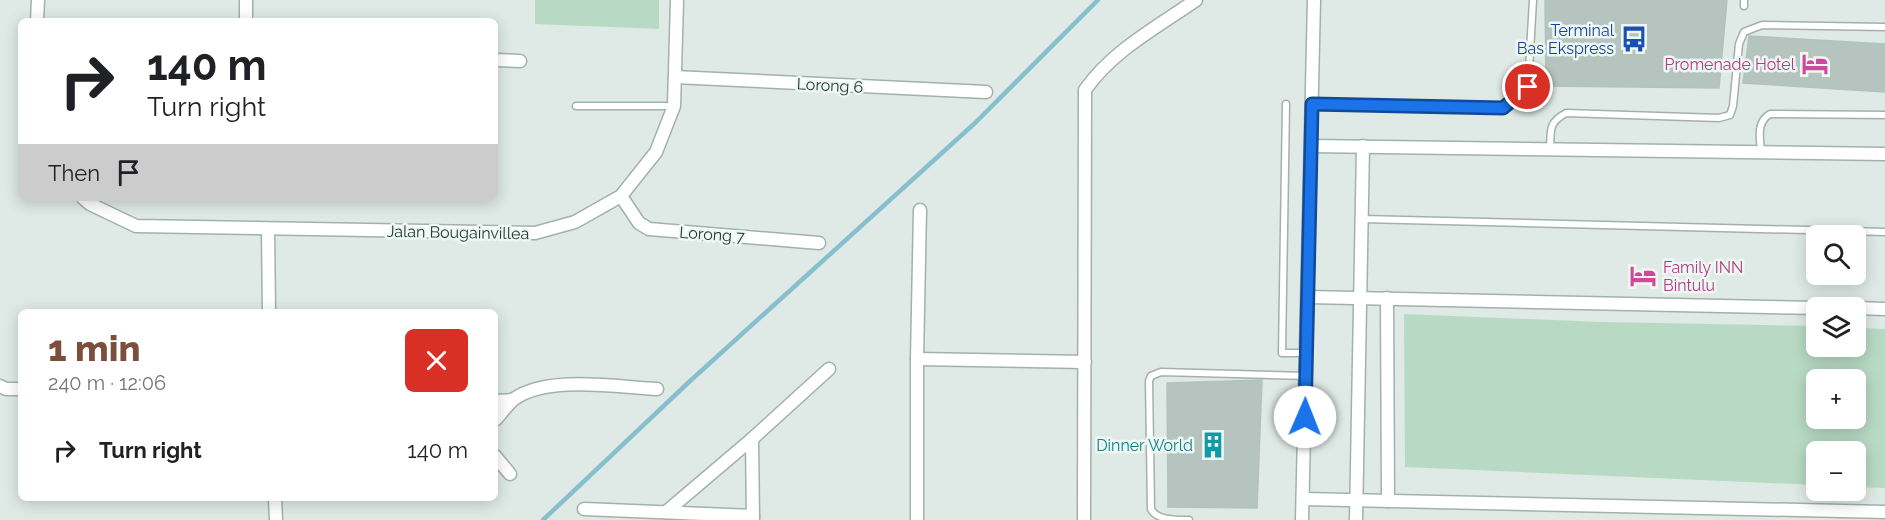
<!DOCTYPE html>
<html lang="en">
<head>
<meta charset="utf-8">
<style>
  :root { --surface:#fff; --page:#f6f6f6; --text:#202124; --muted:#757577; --accent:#7c4f3c }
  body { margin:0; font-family:Raleway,sans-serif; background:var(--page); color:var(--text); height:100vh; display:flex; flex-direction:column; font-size:22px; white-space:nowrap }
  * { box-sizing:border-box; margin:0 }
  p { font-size:20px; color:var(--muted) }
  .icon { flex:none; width:33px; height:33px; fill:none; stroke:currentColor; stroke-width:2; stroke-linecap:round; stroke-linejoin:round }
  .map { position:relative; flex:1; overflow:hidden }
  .side { position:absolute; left:18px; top:309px; width:480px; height:192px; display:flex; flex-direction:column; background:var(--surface); border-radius:9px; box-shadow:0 3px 15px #0003 }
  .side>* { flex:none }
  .banner { position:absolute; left:18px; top:18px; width:480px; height:183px; border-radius:9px; box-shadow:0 3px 15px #0003; background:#fff; color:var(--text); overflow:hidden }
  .fabs { position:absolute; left:1806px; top:225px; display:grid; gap:12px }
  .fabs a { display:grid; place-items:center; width:60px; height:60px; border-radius:9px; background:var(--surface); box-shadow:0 3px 15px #0003; font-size:30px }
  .pin { position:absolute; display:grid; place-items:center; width:51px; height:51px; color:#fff; margin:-26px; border:3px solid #fff; border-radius:50%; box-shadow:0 2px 6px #0007 }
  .me { position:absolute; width:66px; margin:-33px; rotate:1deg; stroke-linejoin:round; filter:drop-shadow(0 0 4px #0008) }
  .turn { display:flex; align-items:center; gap:21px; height:126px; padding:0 30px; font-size:27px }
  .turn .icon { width:78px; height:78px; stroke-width:2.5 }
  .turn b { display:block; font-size:42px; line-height:51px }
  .then { display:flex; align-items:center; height:57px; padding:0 30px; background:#0003; gap:12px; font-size:22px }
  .round { display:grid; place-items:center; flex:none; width:63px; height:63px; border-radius:9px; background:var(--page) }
  .head { display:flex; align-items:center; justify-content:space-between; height:102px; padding:0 30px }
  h1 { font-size:36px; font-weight:800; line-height:45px; color:var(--accent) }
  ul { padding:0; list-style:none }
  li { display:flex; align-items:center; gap:18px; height:78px; padding:0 30px }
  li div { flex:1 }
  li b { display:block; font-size:22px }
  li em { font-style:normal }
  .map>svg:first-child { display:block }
  .green { fill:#b8dac4; fill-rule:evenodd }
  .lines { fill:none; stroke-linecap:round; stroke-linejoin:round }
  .stream { stroke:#88bfce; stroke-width:4.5 }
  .building { fill:#b5c4bf; stroke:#b2c3bd; stroke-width:1.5 }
  .service-casing { stroke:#a2b1ad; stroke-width:9 }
  .minor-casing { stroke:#a2b1ad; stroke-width:15 }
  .service { stroke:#fff; stroke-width:6 }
  .minor { stroke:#fff; stroke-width:12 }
  .route-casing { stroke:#114b97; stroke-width:15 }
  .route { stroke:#1a73e8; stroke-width:10 }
  .labels { text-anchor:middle; stroke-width:5; stroke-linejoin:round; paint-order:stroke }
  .transit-label { font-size:16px; fill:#164399; stroke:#eff7f3; text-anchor:end }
  .hotel-label { font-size:16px; fill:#b23c85; stroke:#eff7f3; text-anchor:end }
  .street-label { font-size:16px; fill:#213934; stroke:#eff7f3 }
  .culture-label { font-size:16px; fill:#0d838f; stroke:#eff7f3; text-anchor:end }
</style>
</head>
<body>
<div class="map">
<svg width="1885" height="520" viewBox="0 0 1885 520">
  <rect width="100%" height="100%" fill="#dfeae6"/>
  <g class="green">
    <path d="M535 0H659V29L535 24Z"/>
    <path d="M1404 314 1601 322 1816 326V346H1856V328L1885 329V488L1856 487V452H1816V485L1405 467ZM1816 380H1856V418H1816Z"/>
  </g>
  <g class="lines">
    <path class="stream" d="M543 520 689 382 975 123 1098 0"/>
  </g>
  <g class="building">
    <path d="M1545 0H1727L1719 88 1546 86Z"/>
    <path d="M1749 36 1885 44V92L1743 83Z"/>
    <path d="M1262 380 1257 508 1168 507 1167 383Z"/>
  </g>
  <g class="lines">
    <g class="service-casing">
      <g id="service">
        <path d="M1744 6V0"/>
        <path d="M1286 104 1282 353H1306"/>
        <path d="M1312 104 1503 108 1528 86 1533 0"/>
        <path d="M576 106H673"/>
        <path d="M1550 149C1551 130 1548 123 1566 113L1719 118 1730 115 1733 106 1739 44 1744 32 1762 25 1885 27"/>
        <path d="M1761 152C1760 138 1756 122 1770 114L1885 115"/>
        <path d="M1362 219 1885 232"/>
        <path d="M1189 520C1175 520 1156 520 1151 509L1149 381 1151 376 1161 372 1306 376"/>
      </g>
    </g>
    <g class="minor-casing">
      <g id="minor">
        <path d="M37 21 38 0"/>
        <path d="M246 21V0"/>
        <path d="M495 60 520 61"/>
        <path d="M675 77 986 92"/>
        <path d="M1311 146 1885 154"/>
        <path d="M621 196 639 223 649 229 819 243"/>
        <path d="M83 198 90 204 136 226 535 233 575 222 621 196 656 152 674 106 677 0"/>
        <path d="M268 229 269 312"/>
        <path d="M1308 297 1817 308"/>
        <path d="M1387 298 1388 501"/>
        <path d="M1856 308 1885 309"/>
        <path d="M917 359 1085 362"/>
        <path d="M0 386 6 389H21"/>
        <path d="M495 401 513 400"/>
        <path d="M495 420C501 414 507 405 514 399 548 375 616 387 657 389"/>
        <path d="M752 439 753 520"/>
        <path d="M495 456 510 474"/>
        <path d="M275 498 276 520"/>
        <path d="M1303 499 1885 512"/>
        <path d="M584 509 753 516"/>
        <path d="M666 512 752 439 829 369"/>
        <path d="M917 520V359L920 210"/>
        <path d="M1084 520 1085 90C1112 51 1157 27 1196 0"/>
        <path d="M1302 520 1314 0"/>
        <path d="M1356 520 1363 146"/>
      </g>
    </g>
    <use href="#service" class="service"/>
    <use href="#minor" class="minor"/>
  </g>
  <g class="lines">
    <g class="route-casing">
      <path id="route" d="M1305 417 1312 104 1503 108 1528 87"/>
    </g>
    <use href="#route" class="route"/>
  </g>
  <defs>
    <g id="bus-bare" transform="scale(2.07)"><path d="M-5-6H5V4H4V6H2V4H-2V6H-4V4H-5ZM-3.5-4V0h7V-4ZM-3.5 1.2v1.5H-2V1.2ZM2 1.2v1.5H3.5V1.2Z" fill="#1a4fb4" stroke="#eff7f3" stroke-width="2.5" paint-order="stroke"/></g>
    <g id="hotel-bare" transform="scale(2.07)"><path d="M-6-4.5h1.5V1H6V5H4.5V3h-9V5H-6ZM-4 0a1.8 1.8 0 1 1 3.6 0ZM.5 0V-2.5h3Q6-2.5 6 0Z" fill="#d1479c" stroke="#eff7f3" stroke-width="2.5" paint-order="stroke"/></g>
    <g id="building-bare" transform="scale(2.07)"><path d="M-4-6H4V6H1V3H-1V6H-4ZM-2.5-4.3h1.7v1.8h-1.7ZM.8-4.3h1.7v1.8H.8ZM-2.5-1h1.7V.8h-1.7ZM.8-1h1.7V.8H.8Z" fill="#0f9aa8" stroke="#eff7f3" stroke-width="2.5" paint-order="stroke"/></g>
  </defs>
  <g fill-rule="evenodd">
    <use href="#bus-bare" x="1634" y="39"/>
    <use href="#hotel-bare" x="1815" y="64"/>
    <use href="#hotel-bare" x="1643" y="276"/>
    <use href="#building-bare" x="1213" y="445"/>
  </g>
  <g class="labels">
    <g class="transit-label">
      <text x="1614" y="36">Terminal<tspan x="1614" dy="18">Bas Ekspress</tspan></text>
    </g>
    <g class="hotel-label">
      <text x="1795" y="70">Promenade Hotel</text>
      <text x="1663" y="273" text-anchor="start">Family INN<tspan x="1663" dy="18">Bintulu</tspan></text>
    </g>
    <g class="street-label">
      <text transform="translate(830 85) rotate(3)" y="6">Lorong 6</text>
      <text transform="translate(458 232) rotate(1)" y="6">Jalan Bougainvillea</text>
      <text transform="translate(712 234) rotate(4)" y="6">Lorong 7</text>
    </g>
    <g class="culture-label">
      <text x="1193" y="451">Dinner World</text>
    </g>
  </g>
</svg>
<div class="fabs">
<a><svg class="icon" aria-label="search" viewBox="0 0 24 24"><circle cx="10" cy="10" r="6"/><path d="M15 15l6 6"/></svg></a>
<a><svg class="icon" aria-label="layers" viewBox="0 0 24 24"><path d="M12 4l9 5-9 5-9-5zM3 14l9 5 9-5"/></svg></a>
<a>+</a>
<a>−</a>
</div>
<div class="pin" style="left:1528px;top:87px;background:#d93025"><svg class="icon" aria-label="arrive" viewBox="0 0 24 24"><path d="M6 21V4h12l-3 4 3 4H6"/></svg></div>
<svg class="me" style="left:1305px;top:417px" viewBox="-20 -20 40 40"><circle r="19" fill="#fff"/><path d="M0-13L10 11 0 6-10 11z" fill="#1a73e8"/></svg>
<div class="banner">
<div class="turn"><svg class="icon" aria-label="right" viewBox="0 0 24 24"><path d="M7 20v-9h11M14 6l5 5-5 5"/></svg><div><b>140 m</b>Turn right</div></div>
<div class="then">Then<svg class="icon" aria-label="arrive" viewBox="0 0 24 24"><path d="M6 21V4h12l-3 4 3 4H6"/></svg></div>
</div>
<section class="side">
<div class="head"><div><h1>1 min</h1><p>240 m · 12:06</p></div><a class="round" style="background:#d93025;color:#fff"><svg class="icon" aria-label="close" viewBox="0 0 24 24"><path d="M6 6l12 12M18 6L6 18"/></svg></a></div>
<ul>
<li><svg class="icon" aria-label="right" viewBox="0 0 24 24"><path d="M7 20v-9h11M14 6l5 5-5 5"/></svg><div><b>Turn right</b></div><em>140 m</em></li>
</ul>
</section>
</div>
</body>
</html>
